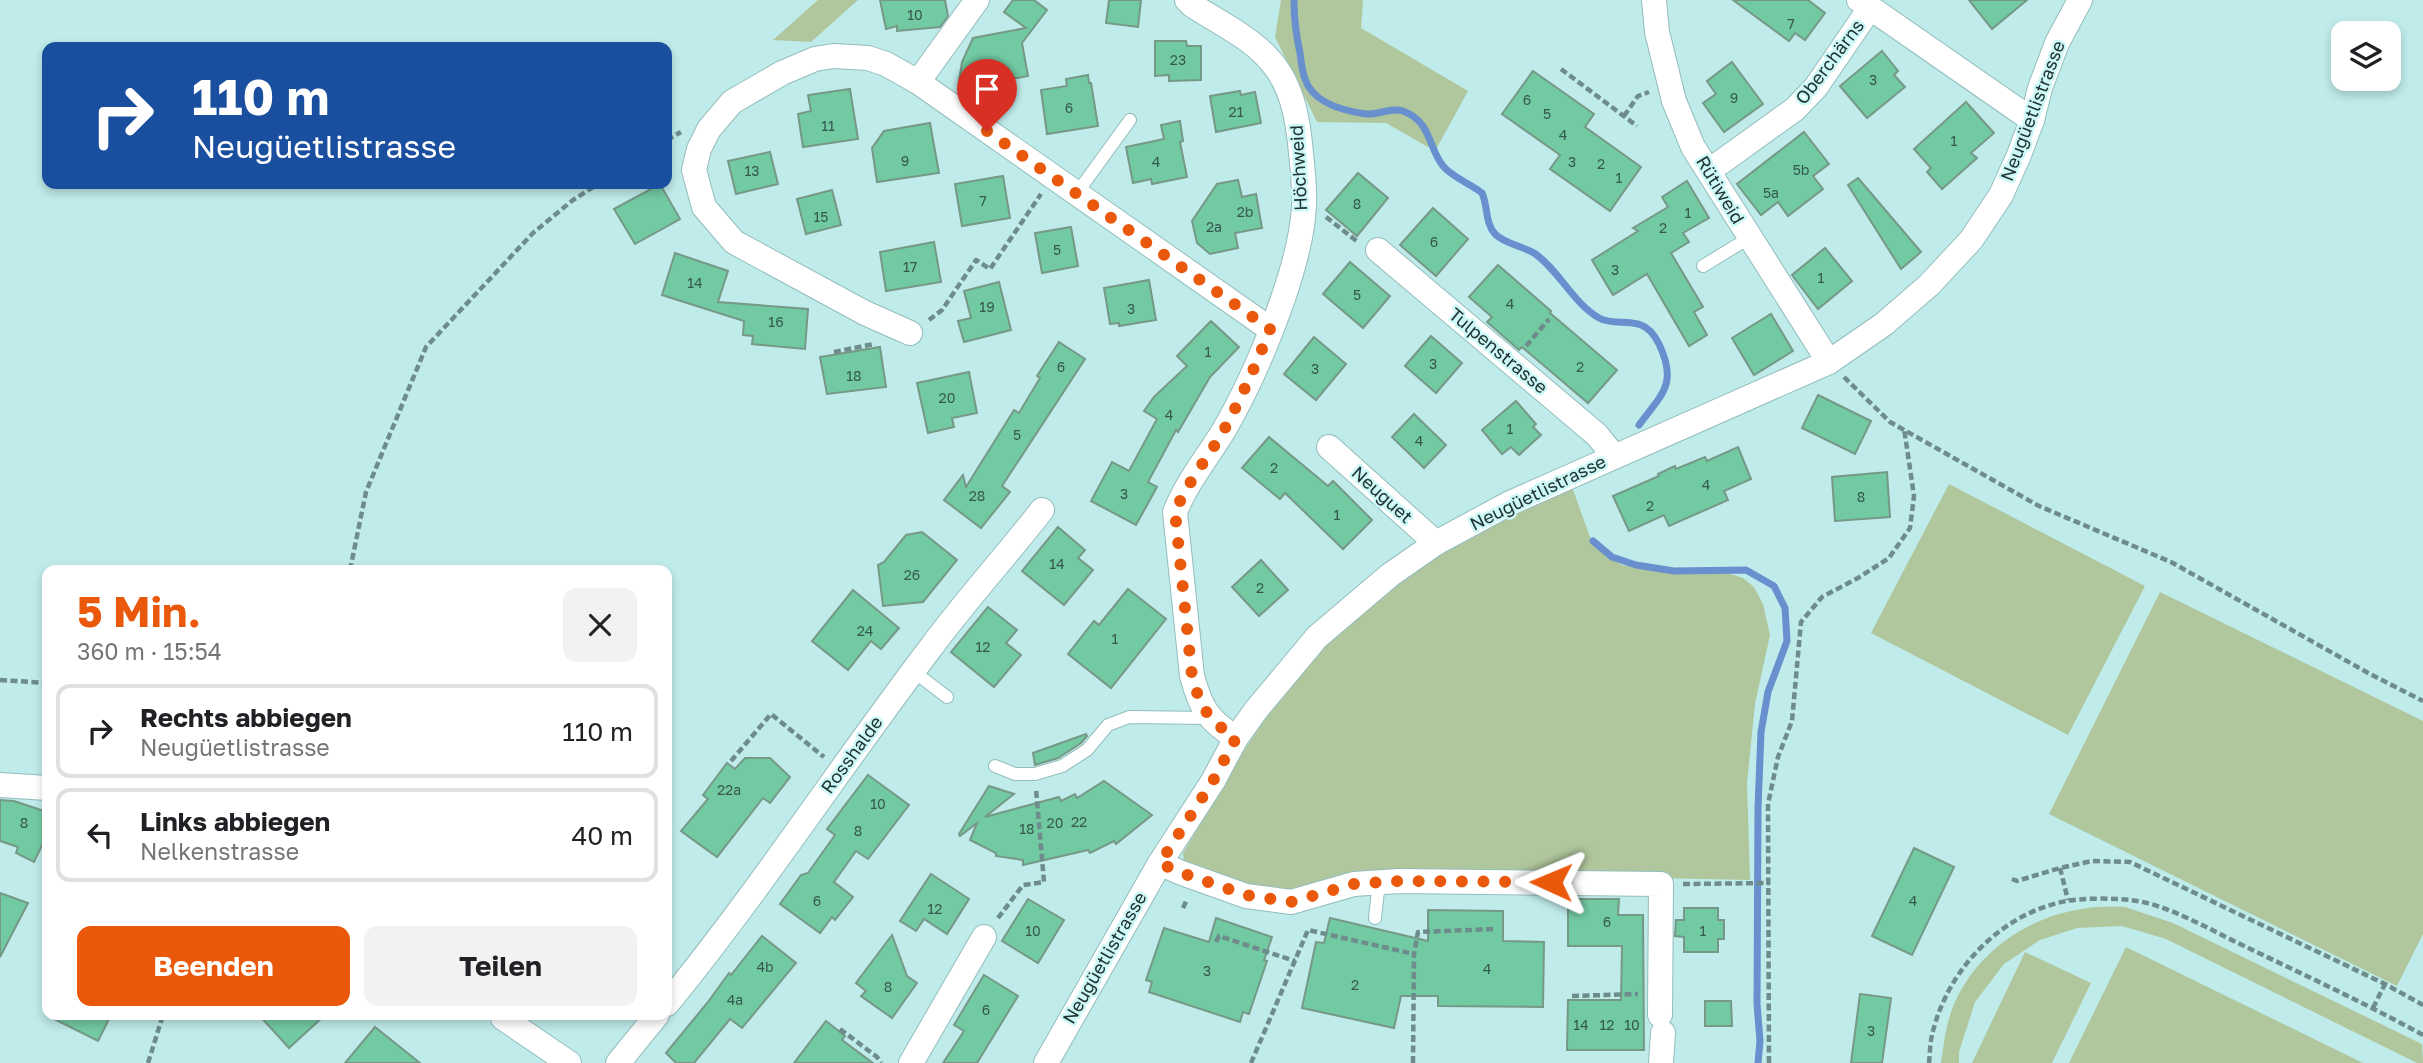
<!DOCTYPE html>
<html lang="de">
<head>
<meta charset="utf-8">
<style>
  :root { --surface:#fff; --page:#f2f2f2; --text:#202124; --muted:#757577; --line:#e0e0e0; --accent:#ea580c }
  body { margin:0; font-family:"Golos Text",sans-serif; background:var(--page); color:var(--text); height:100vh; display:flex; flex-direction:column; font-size:26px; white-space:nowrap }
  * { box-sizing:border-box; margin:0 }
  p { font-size:23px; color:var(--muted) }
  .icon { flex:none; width:38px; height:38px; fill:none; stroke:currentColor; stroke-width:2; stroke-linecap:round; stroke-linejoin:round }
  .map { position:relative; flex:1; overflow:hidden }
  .sheet { position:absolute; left:42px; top:565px; width:630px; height:455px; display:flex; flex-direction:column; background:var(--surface); border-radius:14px; box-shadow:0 4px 10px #0003 }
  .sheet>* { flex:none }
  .hud { position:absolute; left:42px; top:42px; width:630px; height:147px; border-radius:14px; box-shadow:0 4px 10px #0003; background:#1a4fa0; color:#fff; overflow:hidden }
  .controls { position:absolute; left:2331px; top:21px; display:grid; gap:14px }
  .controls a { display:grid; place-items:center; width:70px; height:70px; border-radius:14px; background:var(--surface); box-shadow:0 4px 10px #0003; font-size:35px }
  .pin { position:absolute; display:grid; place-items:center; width:60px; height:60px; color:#fff; margin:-72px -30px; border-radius:50% 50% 50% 0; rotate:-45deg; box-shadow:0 0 7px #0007 }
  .pin .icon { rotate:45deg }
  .me { position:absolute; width:77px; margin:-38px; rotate:271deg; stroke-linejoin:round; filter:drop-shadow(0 0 5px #0008) }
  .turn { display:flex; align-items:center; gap:24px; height:147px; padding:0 35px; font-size:32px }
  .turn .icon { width:91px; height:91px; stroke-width:2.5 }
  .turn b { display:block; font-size:49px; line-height:60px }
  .round { display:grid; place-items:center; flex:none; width:74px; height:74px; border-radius:14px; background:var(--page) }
  .headline { display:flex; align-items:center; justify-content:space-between; height:119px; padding:0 35px }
  h1 { font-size:42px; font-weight:700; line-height:52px; color:var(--accent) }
  .cta { display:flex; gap:14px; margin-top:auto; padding:14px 35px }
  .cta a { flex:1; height:80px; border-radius:14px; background:var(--accent); color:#fff; font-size:28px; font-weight:700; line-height:80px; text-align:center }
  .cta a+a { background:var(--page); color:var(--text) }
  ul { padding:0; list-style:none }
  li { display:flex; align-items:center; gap:21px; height:94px; margin:0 14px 10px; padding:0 21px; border:4px solid var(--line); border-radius:14px }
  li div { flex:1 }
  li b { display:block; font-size:26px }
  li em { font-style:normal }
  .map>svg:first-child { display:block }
  .green { fill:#b0c79d }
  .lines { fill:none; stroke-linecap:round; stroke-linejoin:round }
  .stream { stroke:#688fce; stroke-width:7 }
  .building { fill:#72caa3; stroke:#769887; stroke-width:2 }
  .lane-casing { stroke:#93bdbd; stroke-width:14 }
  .street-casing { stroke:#93bdbd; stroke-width:26 }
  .path { stroke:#6e8c8b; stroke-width:4.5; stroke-dasharray:7 3.5; stroke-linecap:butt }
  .lane { stroke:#fff; stroke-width:12 }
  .street { stroke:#fff; stroke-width:24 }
  .route { stroke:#ea580c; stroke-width:12; stroke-dasharray:0 21.6 }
  .labels { text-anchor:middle; stroke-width:5; stroke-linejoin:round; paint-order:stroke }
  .number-label { font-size:14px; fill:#36594f }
  .street-label { font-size:18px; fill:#233; stroke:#ccf8f7 }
</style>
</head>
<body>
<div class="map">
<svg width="2423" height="1063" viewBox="0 0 2423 1063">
  <rect width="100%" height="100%" fill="#bfebea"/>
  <g class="green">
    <path d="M818 0H858L811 42 773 40Z"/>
    <path d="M1281 0H1363L1361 28 1468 91 1435 151 1386 123 1317 122 1275 37Z"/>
    <path d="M1949 484 2145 586 2068 735 1871 633Z"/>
    <path d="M1572 487 1590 537 1597 548 1607 556 1622 565 1670 573H1728L1743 578 1754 587 1763 604 1770 635 1755 704 1747 783 1750 880 1366 872 1295 891 1245 885 1184 862 1183 853C1211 806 1237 757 1270 713 1307 661 1356 612 1409 575 1459 540 1516 514 1572 487Z"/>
    <path d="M2160 592 2423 721V934L2397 986 2049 814Z"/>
    <path d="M2125 907 2173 923 2422 1044 2423 1063H2417L2166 939 2122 926 2077 928 2040 940 2004 964 1975 1002 1959 1052V1063H1941C1943 1051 1944 1038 1947 1026 1962 963 2020 918 2082 909 2096 906 2111 907 2125 907Z"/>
    <path d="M2126 947 2363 1063H2069Z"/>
    <path d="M2025 952 2091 983 2052 1063H1972Z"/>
  </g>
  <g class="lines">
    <g class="stream">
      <path d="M1294 0C1294 18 1296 35 1300 53 1301 62 1302 71 1305 79 1313 103 1344 111 1366 114 1378 115 1392 107 1403 111 1432 122 1428 148 1443 166 1452 177 1471 184 1482 193 1488 206 1485 223 1495 234 1505 244 1522 246 1534 253 1559 270 1572 302 1599 318 1612 325 1627 320 1641 325 1650 328 1655 336 1659 344 1678 384 1662 394 1639 425"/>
      <path d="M1593 541 1612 557 1636 565 1674 571 1746 570 1774 586 1785 608 1787 641 1768 692 1761 732 1758 808 1757 1004 1760 1041 1758 1063"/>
    </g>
  </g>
  <g class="building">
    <path d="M880 0H945L948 16 940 27 897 31V26L886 29Z"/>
    <path d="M1013 0H1034L1047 10 1022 43 1028 76 972 86 968 77 959 81 962 62 973 38 1026 28 1004 12Z"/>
    <path d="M1109 0H1141L1138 27 1106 23Z"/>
    <path d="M1733 0H1808L1825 13 1805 40 1795 33 1789 41Z"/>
    <path d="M1969 0H2027L1992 29Z"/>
    <path d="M1155 41H1186L1187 46H1201V80L1169 81V75L1155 76Z"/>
    <path d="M1882 51 1898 71 1894 75 1905 87 1867 118 1840 86Z"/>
    <path d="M1732 62 1763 104 1724 132 1703 103 1716 94 1707 81Z"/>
    <path d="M1533 71 1594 114 1585 127 1641 167 1610 211 1550 169 1560 155 1502 114Z"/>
    <path d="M1088 75 1089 83H1091L1098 126 1047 134 1041 90 1067 86 1066 79Z"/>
    <path d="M850 89 858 139 803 147 798 114 811 111 808 95Z"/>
    <path d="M1240 91 1241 95 1255 92 1261 123 1216 132 1210 96Z"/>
    <path d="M1966 102 1994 133 1971 153 1977 158 1942 189 1927 172 1931 168 1914 149Z"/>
    <path d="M1180 121 1183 141 1180 142 1187 177 1152 184 1151 179 1133 183 1126 147 1164 139 1161 125Z"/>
    <path d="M930 123 939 173 877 182 872 148 884 131Z"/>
    <path d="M1804 132 1829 164 1813 176 1823 189 1788 216 1778 202 1761 215 1737 184Z"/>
    <path d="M770 152 778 184 736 194 728 161Z"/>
    <path d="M1358 173 1388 198 1357 236 1326 210Z"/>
    <path d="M1003 176 1010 218 962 226 955 184Z"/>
    <path d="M1858 178 1921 252 1901 269 1848 185Z"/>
    <path d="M1238 180 1242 197 1256 194 1262 228 1235 233 1238 248 1210 254 1197 243 1192 221 1217 184Z"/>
    <path d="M1687 181 1709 218 1683 233 1689 242 1671 253 1703 307 1694 312 1707 335 1689 346 1647 274 1613 295 1592 260 1638 231 1633 228 1668 207 1662 197Z"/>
    <path d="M660 184 680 219 635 244 614 209Z"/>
    <path d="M832 190 841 225 806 234 797 199Z"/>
    <path d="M1433 208 1468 239 1436 276 1400 245Z"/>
    <path d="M1071 227 1078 266 1042 273 1035 233Z"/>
    <path d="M934 242 941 282 886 291 880 252Z"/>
    <path d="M1825 248 1852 281 1818 309 1792 275Z"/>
    <path d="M675 253 728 271 718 302 808 309 805 349 752 344 753 336 743 335 744 321 662 295Z"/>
    <path d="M1350 262 1390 296 1363 328 1323 294Z"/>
    <path d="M1498 265 1551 311 1550 313 1617 370 1588 403 1522 347 1519 350 1487 322 1492 317 1469 297Z"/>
    <path d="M1149 280 1156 320 1119 326V323L1110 324 1104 288Z"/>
    <path d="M999 282 1011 330 964 342 958 321 971 318 964 291Z"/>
    <path d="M1771 314 1793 351 1754 375 1732 338Z"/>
    <path d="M1211 321 1239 347 1210 377 1178 432 1176 430 1148 482 1157 487 1136 525 1091 501 1112 462 1129 471 1157 419 1144 411 1154 397 1187 366 1177 356Z"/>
    <path d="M1431 336 1462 363 1436 393 1405 366Z"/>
    <path d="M1314 337 1346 364 1316 400 1284 374Z"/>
    <path d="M1059 342 1085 359 1002 486 1010 492 981 528 944 500 963 475 966 487 1014 410 1019 413 1040 378 1037 376Z"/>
    <path d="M880 347 886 387 827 394 820 357Z"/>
    <path d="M969 372 977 413 952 418 954 427 928 433 917 383Z"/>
    <path d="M1818 395 1871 421 1855 454 1802 428Z"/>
    <path d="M1516 401 1536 424 1533 427 1541 435 1519 455 1511 447 1502 454 1482 430Z"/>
    <path d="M1414 414 1446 445 1424 468 1392 437Z"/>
    <path d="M1269 437 1328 486 1333 481 1372 520 1343 549 1285 493 1280 499 1242 468Z"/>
    <path d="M1738 447 1751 479 1724 491 1728 500 1669 526 1664 515 1629 531 1613 496 1659 476 1658 474 1675 466 1676 469 1705 457 1707 461Z"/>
    <path d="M1887 472 1890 517 1835 521 1832 477Z"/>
    <path d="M1058 527 1085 550 1078 558 1093 570 1064 605 1022 571Z"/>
    <path d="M922 532 957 560 923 602 883 606 878 565 884 562 906 535Z"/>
    <path d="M1261 560 1288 590 1259 616 1232 587Z"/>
    <path d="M1128 589 1166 619 1111 688 1068 654 1094 621 1099 625Z"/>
    <path d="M853 590 899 628 881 649 871 641 848 670 812 641Z"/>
    <path d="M988 607 1017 630 1006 643 1021 655 994 687 951 652Z"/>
    <path d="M1086 734 1087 736 1081 743 1058 758 1035 765 1033 753Z"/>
    <path d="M745 758H770L790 777 770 803 763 798 717 857 681 831 708 799 703 795 727 763 735 769Z"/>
    <path d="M868 775 909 805 868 859 856 851 834 882 853 897 835 920 832 917 820 933 780 904 801 875 808 873 835 835 827 829Z"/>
    <path d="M1104 781 1152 815 1116 844 1114 841 1090 853 1088 850 1023 865V860L996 856V853L970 840 977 823 960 836 959 834 989 786 1014 794 985 817 1059 797 1061 801 1075 794 1077 798Z"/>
    <path d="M0 800 14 801 47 812V835L34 862 16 853 18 847 0 841Z"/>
    <path d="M1914 848 1954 867 1912 955 1872 936Z"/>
    <path d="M931 874 969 899 947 934 924 919 916 931 900 921Z"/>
    <path d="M0 893 28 903 0 957Z"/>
    <path d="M1028 899 1064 920 1038 963 1002 941Z"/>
    <path d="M1568 899H1619L1618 915H1643L1644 1050H1567L1568 1000H1621L1622 946H1568Z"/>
    <path d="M1684 908H1718V920H1724V939H1718V952H1684V937L1675 936 1676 920H1684Z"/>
    <path d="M1428 910 1503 911V941L1544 942 1543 1007 1438 1006V996H1401L1394 1028 1302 1008 1316 942 1324 943 1330 918 1428 941Z"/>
    <path d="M1216 918 1272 937 1264 960 1267 961 1249 1014 1243 1012 1240 1022 1149 992 1152 982 1146 980 1164 928 1209 942Z"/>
    <path d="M892 935 907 976 917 983 892 1018 861 996 866 991 856 983Z"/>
    <path d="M762 936 796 963 742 1028 730 1019 694 1063H676L666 1053 708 1002 729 973 731 975Z"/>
    <path d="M984 975 1018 996 977 1063H943L964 1031 954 1025Z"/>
    <path d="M1860 994 1891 998 1882 1063H1851Z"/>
    <path d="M1705 1001H1731L1732 1026H1705Z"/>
    <path d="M46 1015H111L98 1041Z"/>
    <path d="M259 1015H325L289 1048Z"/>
    <path d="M826 1021 845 1036 842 1040 873 1063H794Z"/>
    <path d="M375 1027 420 1063H345Z"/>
  </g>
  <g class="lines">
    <g class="lane-casing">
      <g id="lane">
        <path d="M1077 193 1130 120"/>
        <path d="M1703 266 1749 238"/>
        <path d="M913 671 947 697"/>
        <path d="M995 766 1015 774H1035L1062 766 1087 750 1108 725 1129 717 1209 718"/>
        <path d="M1375 918 1379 882"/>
      </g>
    </g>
    <g class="street-casing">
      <g id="street">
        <path d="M1187 0 1192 5C1216 21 1246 35 1266 56 1292 82 1298 118 1301 153 1303 171 1305 189 1304 206 1301 269 1256 375 1224 430 1207 458 1187 482 1175 512L1192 676C1201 709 1208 720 1236 738"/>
        <path d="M1654 0 1657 32 1674 101 1693 147 1829 362"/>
        <path d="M1859 0 2032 120"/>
        <path d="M918 82 977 0"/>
        <path d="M1720 163 1795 109 1816 87 1870 8"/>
        <path d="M1378 250 1597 435 1614 456"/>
        <path d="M910 333 865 313 734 242 704 207 694 170 699 149 709 129 732 102 782 73 815 59 833 56 868 58 886 64 918 82 1270 329"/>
        <path d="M1329 447 1436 543"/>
        <path d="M0 785 47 788"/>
        <path d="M1160 863 1179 872 1246 896 1291 902 1354 884 1399 881 1661 884 1660 1015"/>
        <path d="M667 1004C761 889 842 764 932 646 967 599 1006 556 1042 510"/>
        <path d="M503 1018 569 1063"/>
        <path d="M618 1063 657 1015"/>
        <path d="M911 1063 984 937"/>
        <path d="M1046 1063 1160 863 1213 781 1236 738 1256 710 1317 637 1390 575 1436 543 1508 504 1829 362 1884 324 1929 285 1971 240 2001 195 2019 155 2032 120 2040 88 2057 43 2080 0"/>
        <path d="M1661 1063 1663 1033"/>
      </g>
    </g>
    <g class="path">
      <path d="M1561 69 1637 126"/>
      <path d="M1624 116 1638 96 1649 92"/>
      <path d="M667 140 681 132"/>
      <path d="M1326 217 1358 242"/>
      <path d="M929 320 942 310 976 260 990 269 1041 194"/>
      <path d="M1526 346 1549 319"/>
      <path d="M834 352 874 344"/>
      <path d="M1844 377 1890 422 2039 506 2171 562 2370 674 2423 701"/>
      <path d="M350 570 366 492 426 347 533 233 573 200 598 184"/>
      <path d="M0 680 47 683"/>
      <path d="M731 761 771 714 824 757"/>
      <path d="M2060 868 2068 900"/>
      <path d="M2012 879 2017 881 2060 868 2092 861 2130 862 2385 984 2423 1005"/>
      <path d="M1683 884 1770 883"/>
      <path d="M1183 908 1187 899"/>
      <path d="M998 918 1023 885 1044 882 1036 789"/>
      <path d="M1216 942 1219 936 1295 961"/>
      <path d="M1572 996 1638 994"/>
      <path d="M2373 1008 2385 984"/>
      <path d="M840 1029 877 1057 881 1063"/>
      <path d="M148 1063 163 1015"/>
      <path d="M1251 1063 1308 930 1414 954"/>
      <path d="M1413 1063 1414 954 1418 932 1495 929"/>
      <path d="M1769 1063 1768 804 1778 757 1792 721 1801 622 1822 597 1858 578 1889 558 1910 528 1914 496 1904 428"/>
      <path d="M1929 1063C1930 1053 1930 1041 1933 1031 1949 968 2001 914 2066 901 2083 898 2113 898 2130 900 2164 903 2207 928 2238 943 2300 973 2363 1002 2423 1035"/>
    </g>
    <use href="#lane" class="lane"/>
    <use href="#street" class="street"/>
  </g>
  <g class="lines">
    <path class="route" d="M987 131 1270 329C1257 363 1242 396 1225 428 1209 457 1188 481 1175 512L1192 676C1201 709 1208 720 1236 738L1213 781 1160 863 1179 872 1246 895 1291 902 1354 884 1399 881 1551 882"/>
  </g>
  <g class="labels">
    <g class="number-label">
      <text x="915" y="20">10</text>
      <text x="1791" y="29">7</text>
      <text x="1178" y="65">23</text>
      <text x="1873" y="85">3</text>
      <text x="1734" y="103">9</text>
      <text x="1527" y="105">6</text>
      <text x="1069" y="113">6</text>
      <text x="1236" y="117">21</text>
      <text x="1547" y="119">5</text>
      <text x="828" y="131">11</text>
      <text x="1563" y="140">4</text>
      <text x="1954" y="146">1</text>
      <text x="905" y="166">9</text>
      <text x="1156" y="167">4</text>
      <text x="1572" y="167">3</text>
      <text x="1601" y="169">2</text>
      <text x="1801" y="175">5b</text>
      <text x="752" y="176">13</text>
      <text x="1619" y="183">1</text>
      <text x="1771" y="198">5a</text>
      <text x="983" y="206">7</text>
      <text x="1357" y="209">8</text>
      <text x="1245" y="217">2b</text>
      <text x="1688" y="218">1</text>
      <text x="821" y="222">15</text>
      <text x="1214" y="232">2a</text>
      <text x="1663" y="233">2</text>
      <text x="1434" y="247">6</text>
      <text x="1057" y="255">5</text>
      <text x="910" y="272">17</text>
      <text x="1615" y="275">3</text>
      <text x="1821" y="283">1</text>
      <text x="695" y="288">14</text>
      <text x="1357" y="300">5</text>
      <text x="1510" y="309">4</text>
      <text x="987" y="312">19</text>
      <text x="1131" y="314">3</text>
      <text x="776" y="327">16</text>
      <text x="1208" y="357">1</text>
      <text x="1433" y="369">3</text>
      <text x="1061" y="372">6</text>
      <text x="1580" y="372">2</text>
      <text x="1315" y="374">3</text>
      <text x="854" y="381">18</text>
      <text x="947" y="403">20</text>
      <text x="1169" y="420">4</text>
      <text x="1510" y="434">1</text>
      <text x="1017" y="440">5</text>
      <text x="1419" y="446">4</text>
      <text x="1274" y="473">2</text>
      <text x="1706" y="490">4</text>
      <text x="1124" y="499">3</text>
      <text x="977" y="501">28</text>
      <text x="1861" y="502">8</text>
      <text x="1650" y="511">2</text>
      <text x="1337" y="520">1</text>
      <text x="1057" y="569">14</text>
      <text x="912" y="580">26</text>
      <text x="1260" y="593">2</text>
      <text x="865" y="636">24</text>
      <text x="1115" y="644">1</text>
      <text x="983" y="652">12</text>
      <text x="729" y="795">22a</text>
      <text x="878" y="809">10</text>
      <text x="1079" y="827">22</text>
      <text x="24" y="828">8</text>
      <text x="1055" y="828">20</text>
      <text x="1027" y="834">18</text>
      <text x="858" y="836">8</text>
      <text x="817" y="906">6</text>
      <text x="1913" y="906">4</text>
      <text x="935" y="914">12</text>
      <text x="1607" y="927">6</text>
      <text x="1033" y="936">10</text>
      <text x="1703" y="936">1</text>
      <text x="765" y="972">4b</text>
      <text x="1487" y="974">4</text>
      <text x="1207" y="976">3</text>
      <text x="1355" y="990">2</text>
      <text x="888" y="992">8</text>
      <text x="735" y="1005">4a</text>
      <text x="986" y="1015">6</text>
      <text x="1581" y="1030">14</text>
      <text x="1607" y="1030">12</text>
      <text x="1632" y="1030">10</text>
      <text x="1871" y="1036">3</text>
    </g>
    <g class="street-label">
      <text transform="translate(1830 62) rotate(-53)" y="6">Oberchärns</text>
      <text transform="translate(2033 111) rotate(-69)" y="6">Neugüetlistrasse</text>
      <text transform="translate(1299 168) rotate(-93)" y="6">Höchweid</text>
      <text transform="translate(1720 190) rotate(59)" y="6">Rütiweid</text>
      <text transform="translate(1498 351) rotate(40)" y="6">Tulpenstrasse</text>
      <text transform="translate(1538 493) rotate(-26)" y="6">Neugüetlistrasse</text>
      <text transform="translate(1382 495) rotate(42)" y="6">Neuguet</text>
      <text transform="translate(852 755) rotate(-54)" y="6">Rosshalde</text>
      <text transform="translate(1105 958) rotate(-60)" y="6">Neugüetlistrasse</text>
    </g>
  </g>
</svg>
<div class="controls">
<a><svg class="icon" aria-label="layers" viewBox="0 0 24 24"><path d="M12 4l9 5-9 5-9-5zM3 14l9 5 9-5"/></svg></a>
</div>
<div class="pin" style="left:987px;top:131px;background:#d93025"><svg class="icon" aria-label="arrive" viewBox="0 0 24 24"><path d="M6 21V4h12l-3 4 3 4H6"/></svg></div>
<svg class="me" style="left:1551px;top:882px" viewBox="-20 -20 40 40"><path d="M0-17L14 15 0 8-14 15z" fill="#ea580c" stroke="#fff" stroke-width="4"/></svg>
<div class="hud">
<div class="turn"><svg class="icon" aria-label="right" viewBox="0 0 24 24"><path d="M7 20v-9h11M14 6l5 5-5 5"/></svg><div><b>110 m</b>Neugüetlistrasse</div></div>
</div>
<section class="sheet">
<div class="headline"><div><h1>5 Min.</h1><p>360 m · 15:54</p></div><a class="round"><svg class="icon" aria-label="close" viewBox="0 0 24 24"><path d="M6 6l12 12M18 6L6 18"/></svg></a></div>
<ul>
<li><svg class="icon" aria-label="right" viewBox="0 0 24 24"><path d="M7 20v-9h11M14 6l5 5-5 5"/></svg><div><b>Rechts abbiegen</b><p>Neugüetlistrasse</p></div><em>110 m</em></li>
<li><svg class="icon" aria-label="left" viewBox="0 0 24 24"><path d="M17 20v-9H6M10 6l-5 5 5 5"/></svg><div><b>Links abbiegen</b><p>Nelkenstrasse</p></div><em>40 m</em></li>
</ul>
<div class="cta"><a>Beenden</a><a>Teilen</a></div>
</section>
</div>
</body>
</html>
